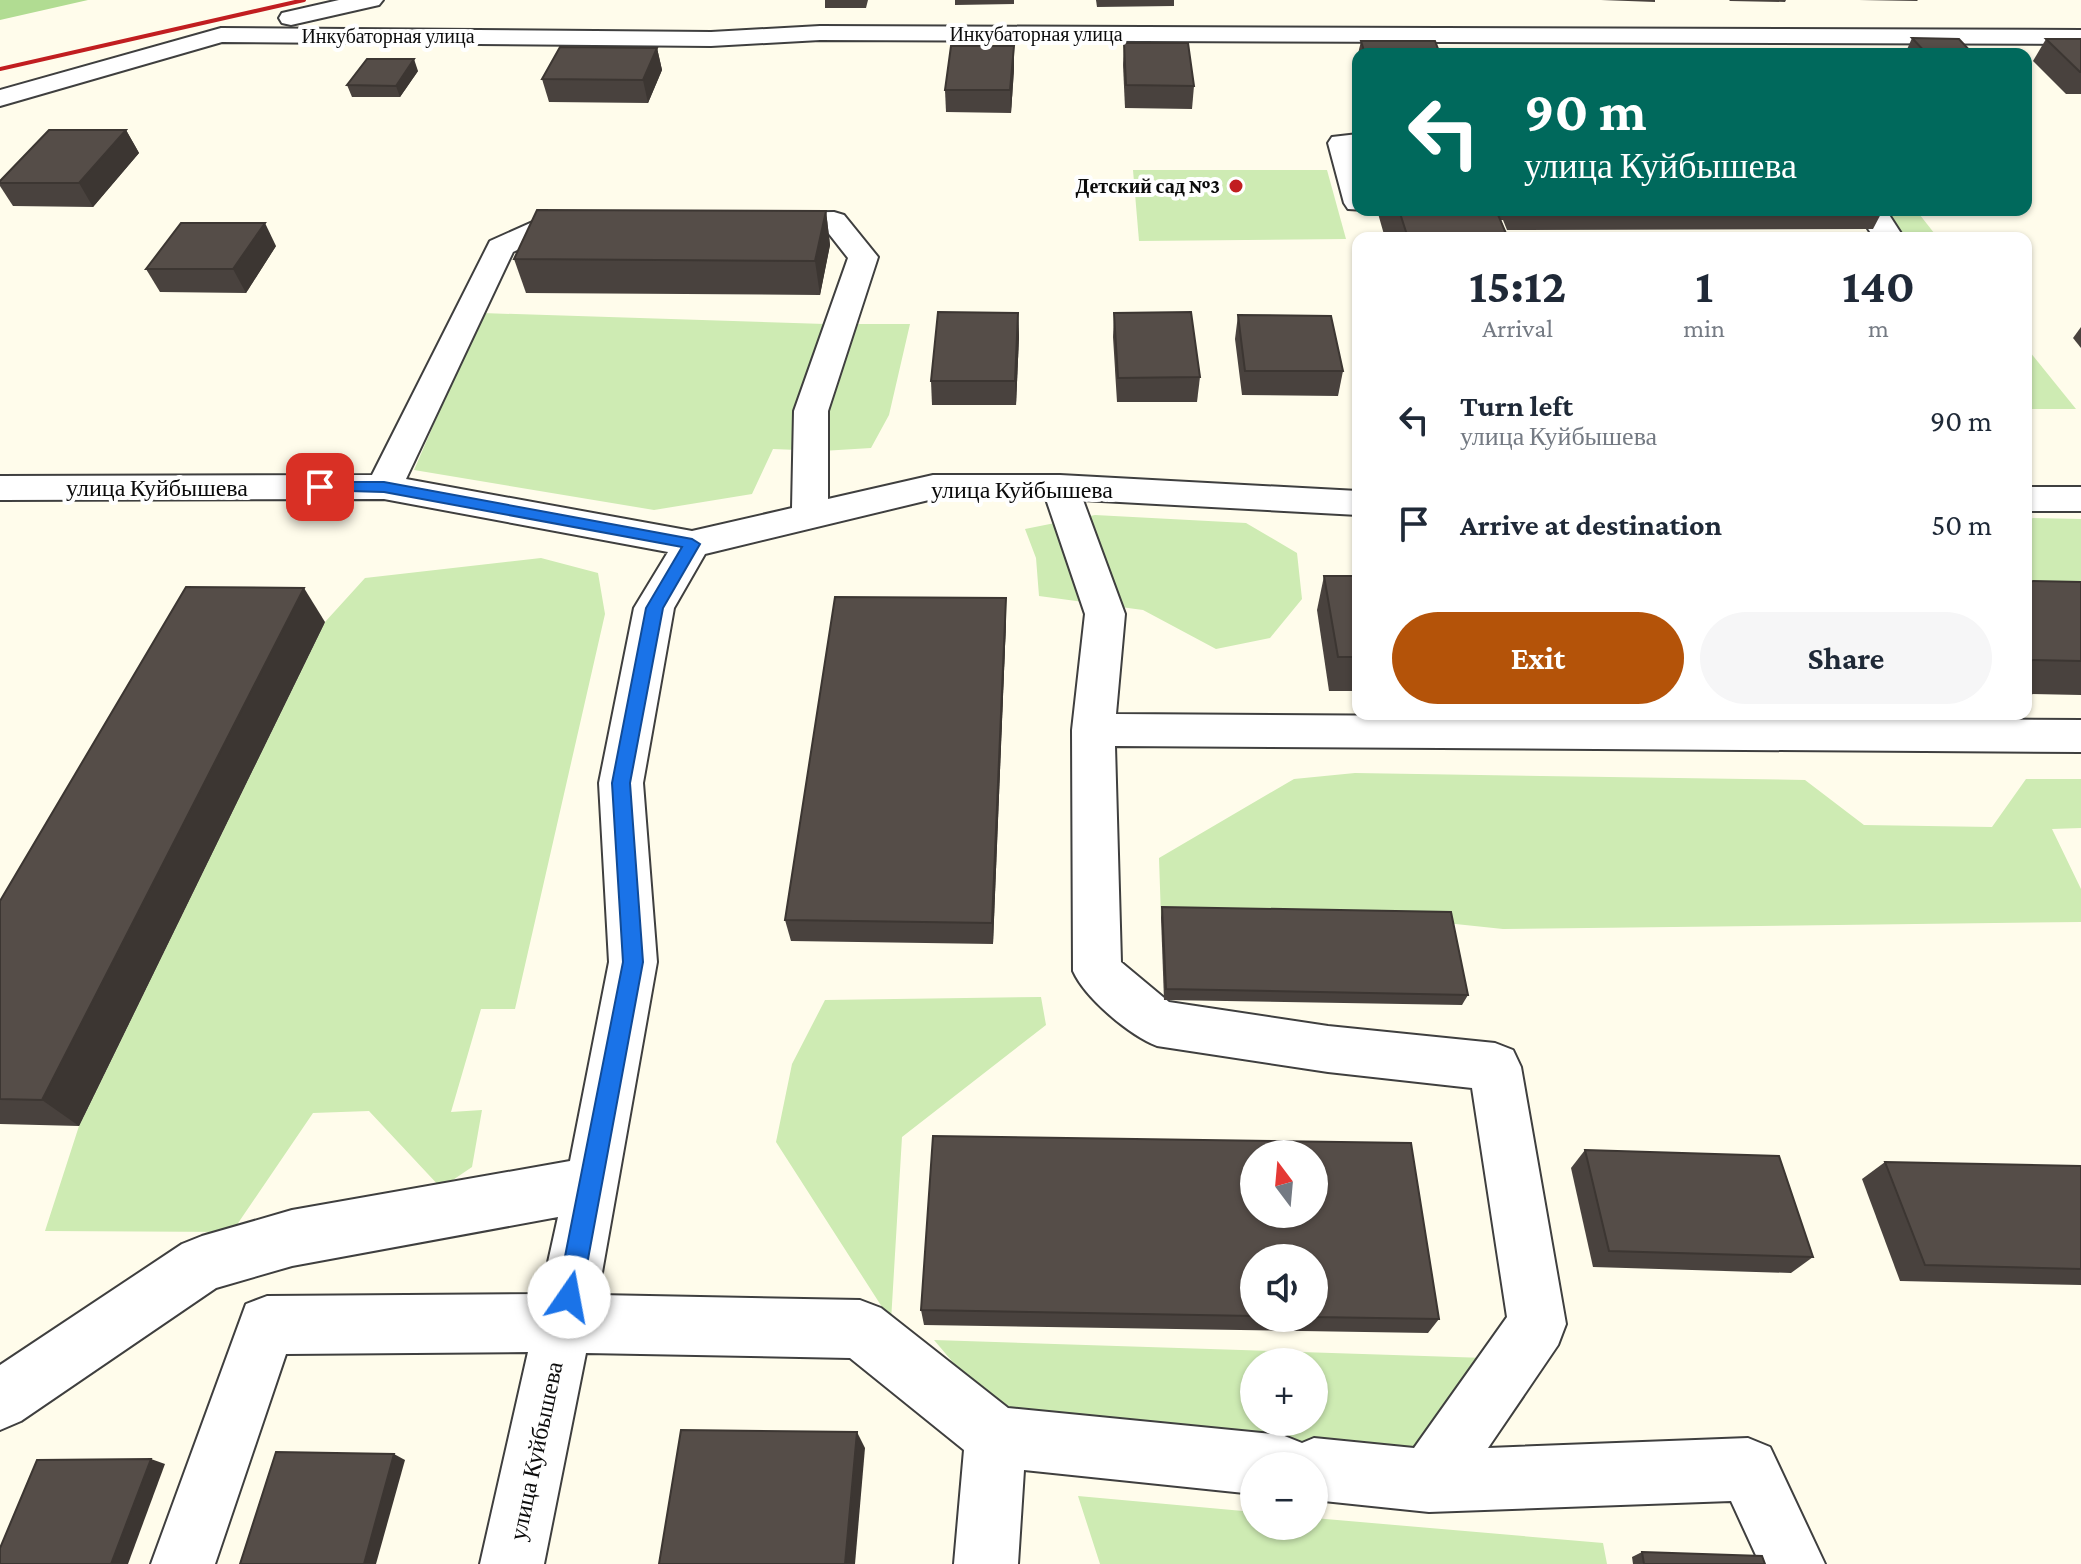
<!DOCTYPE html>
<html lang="en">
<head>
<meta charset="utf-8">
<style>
  :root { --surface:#fff; --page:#f6f6f7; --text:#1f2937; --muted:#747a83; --accent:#b45309 }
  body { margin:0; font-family:"Crimson Pro",serif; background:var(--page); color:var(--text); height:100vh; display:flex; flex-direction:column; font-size:30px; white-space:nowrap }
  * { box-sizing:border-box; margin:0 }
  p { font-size:26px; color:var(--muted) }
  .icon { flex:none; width:44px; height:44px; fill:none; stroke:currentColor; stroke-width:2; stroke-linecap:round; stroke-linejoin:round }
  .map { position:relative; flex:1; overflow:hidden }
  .drawer { position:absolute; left:1352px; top:232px; width:680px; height:488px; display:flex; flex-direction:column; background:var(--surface); border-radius:16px; box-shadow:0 2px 6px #0004 }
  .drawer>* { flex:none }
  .guide { position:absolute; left:1352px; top:48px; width:680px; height:168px; border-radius:16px; box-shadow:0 2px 6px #0004; background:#00695c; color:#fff; overflow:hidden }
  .needle { width:52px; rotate:344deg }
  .buttons { position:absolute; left:1240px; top:1140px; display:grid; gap:16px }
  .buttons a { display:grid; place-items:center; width:88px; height:88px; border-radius:50%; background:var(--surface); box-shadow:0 2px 6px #0004; font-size:40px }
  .pin { position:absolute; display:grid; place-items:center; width:68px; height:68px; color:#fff; margin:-34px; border-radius:16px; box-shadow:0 4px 12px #0006 }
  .me { position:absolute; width:88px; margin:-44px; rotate:12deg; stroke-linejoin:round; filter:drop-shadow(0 0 6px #0008) }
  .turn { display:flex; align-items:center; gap:28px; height:168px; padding:0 40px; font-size:36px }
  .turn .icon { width:104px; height:104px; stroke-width:2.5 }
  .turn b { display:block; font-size:56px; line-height:68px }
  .eta { display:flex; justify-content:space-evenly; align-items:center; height:136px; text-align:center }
  .eta b { font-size:48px; font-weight:700; line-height:56px }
  .action { display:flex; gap:16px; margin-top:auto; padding:16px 40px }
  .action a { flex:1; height:92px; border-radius:48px; background:var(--accent); color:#fff; font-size:32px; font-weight:700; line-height:92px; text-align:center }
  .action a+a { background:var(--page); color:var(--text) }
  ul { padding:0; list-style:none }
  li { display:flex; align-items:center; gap:24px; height:104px; padding:0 40px }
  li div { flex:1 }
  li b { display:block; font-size:30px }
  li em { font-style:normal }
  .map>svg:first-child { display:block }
  .green { fill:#ceebb3; fill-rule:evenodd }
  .forest { fill:#b1dc92 }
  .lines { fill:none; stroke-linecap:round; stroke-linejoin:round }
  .minor-casing { stroke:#3f3f3f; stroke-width:4 }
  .minor { fill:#fff; fill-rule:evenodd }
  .rail { stroke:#c11e20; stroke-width:4 }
  .wall { fill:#49423e; fill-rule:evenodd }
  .shaded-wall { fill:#3c3632 }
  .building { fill:#554d48; stroke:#3c3632; stroke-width:2; fill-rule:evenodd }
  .route { fill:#1a73e8; stroke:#114b97; stroke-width:2 }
  .poi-dot { fill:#c11e20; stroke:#fff; stroke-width:3 }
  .labels { text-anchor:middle; stroke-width:8; stroke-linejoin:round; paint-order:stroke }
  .far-street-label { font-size:20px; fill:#0c0c0c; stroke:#fff }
  .far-poi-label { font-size:20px; font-weight:bold; fill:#0c0c0c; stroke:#fff; text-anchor:end }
  .street-label { font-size:24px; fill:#0c0c0c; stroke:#fff }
</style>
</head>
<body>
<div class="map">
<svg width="2081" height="1564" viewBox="0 0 2081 1564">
  <rect width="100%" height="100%" fill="#fffceb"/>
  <g class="green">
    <path d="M1133 170H1327L1346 239 1139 241Z"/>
    <path d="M1880 210H1916L1938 238H1900Z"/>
    <path d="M482 313 825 324H910L889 415 871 448 822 451 773 449 752 494 654 510 414 470Z"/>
    <path d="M2026 347 2076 409H2026Z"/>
    <path d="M1095 515 1246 523 1297 553 1302 599 1270 638 1216 649 1143 610 1039 596 1036 558 1025 529Z"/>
    <path d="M2026 518 2081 519V604L2026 603Z"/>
    <path d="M541 558 598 573 605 614 515 1009H481L451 1112 482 1110 472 1167 441 1188 369 1111 313 1113 232 1232 45 1231 79 1126 325 622 365 578Z"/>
    <path d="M1355 773 1805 780 1864 825 1992 827 2026 779H2081V828L2052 829 2081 889V922L1503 929 1446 923 1161 918 1159 858 1294 779Z"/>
    <path d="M1041 997 1046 1025 902 1137 891 1321 776 1142 792 1064 825 1000Z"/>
    <path d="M934 1340 1486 1358 1417 1461 996 1413ZM1254 1362H1314V1422H1254Z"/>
    <path d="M1078 1496 1254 1512V1526H1314V1518L1603 1543 1607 1564H1100Z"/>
  </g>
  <path class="forest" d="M0 0H88L0 20Z"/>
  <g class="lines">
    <g class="minor-casing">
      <g id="minor">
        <path d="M339 0H383L379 5 291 25 282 23 279 18 282 13Z"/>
        <path d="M820 26 2081 30V44L820 40 711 46 222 42 0 106V90L221 28 711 32Z"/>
        <path d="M1358 134V210H1365L1348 209 1344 203 1328 143 1332 137Z"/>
        <path d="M1856 210H1886L1904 238H1874Z"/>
        <path d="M834 212 844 215 878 257 828 411V499L933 475H1060L1358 491V515L1083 500 1125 614 1116 714 2081 720V752L1115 746 1121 962 1169 1002 1328 1026 1495 1043 1513 1050 1521 1067 1566 1324 1558 1345 1488 1448 1748 1438 1770 1447 1825 1564H1760L1731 1501 1429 1512 1314 1500V1466H1254V1494L1024 1470 1018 1564H954L964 1450 850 1358 586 1353 544 1564H480L528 1352 286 1354 215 1564H151L246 1304 267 1296 541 1294 558 1217 292 1266 216 1288 21 1421 0 1430V1365L182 1244 202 1236 292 1210 570 1161 609 962 599 783 634 608 668 552 384 499 0 500V476L372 475 490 241 546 216 593 219 598 225 593 231 551 234 513 252 406 479 692 531 792 508 794 411 848 258 826 230 757 228 752 222 757 216 767 213ZM933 499H1046L1085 614 1072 730 1073 971C1085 998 1129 1035 1157 1046L1328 1072 1472 1088 1507 1317 1414 1448 1314 1438 1302 1443 1282 1435 1008 1408 881 1308 860 1300 598 1295 657 962 643 783 674 608 705 554Z"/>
        <rect x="2026" y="487" width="55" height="24"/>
      </g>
    </g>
    <use href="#minor" class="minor"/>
    <path class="rail" d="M0 69 304 0"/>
  </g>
  <g class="wall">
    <path d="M825 0H868L866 8H825Z"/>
    <path d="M955 0H1014V4L955 5Z"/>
    <path d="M1096 0H1174V6L1097 7Z"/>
    <path d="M1601 0H1655V2Z"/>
    <path d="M1729 0H1786L1785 2 1730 1Z"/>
    <path d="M1859 0H1918L1917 1Z"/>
    <path d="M1912 38 1973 54H1905Z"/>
    <path d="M2046 39H2081V94H2066L2033 61Z"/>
    <path d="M1361 41 1440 54H1358Z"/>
    <path d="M1124 43 1194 86 1192 109 1125 108 1123 65Z"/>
    <path d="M657 48 662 70 648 103 549 102 542 79Z"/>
    <path d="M1014 69 1011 113 946 112 945 90Z"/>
    <path d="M418 71 400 97H352L347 85Z"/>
    <path d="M126 130 139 153 93 207 13 206 0 186V181Z"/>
    <path d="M1377 210H1883L1873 229 1507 230 1503 220H1501L1508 238H1385Z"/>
    <path d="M826 211 830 245 820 295 526 293 514 259Z"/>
    <path d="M276 246 246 293 160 292 146 269Z"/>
    <path d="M1018 313 1019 337 1016 405H932L931 381Z"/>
    <path d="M1114 313 1200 377 1197 402H1117L1113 337Z"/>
    <path d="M1238 315 1343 371 1338 396 1242 395 1235 339Z"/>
    <path d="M2081 327V348L2073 338Z"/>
    <path d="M1324 576H1358V691H1329L1317 610Z"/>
    <path d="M2026 581 2081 582V695L2026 694Z"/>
    <path d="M1006 598V622L993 944 791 941 785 920Z"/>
    <path d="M325 622 79 1126 0 1124V901Z"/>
    <path d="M1162 907 1468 995 1462 1005 1164 1000 1161 918Z"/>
    <path d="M933 1136 1411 1143 1439 1319 1428 1333 924 1325 921 1310ZM1254 1154H1314V1214H1254ZM1254 1258H1314V1318H1254Z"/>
    <path d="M1585 1150 1813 1257 1791 1273 1593 1267 1571 1168Z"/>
    <path d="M1885 1162 2081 1166V1285L1900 1281 1862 1179Z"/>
    <path d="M1642 1552 1765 1564H1633L1632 1557Z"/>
  </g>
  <g class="shaded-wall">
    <path d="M1014 46V69L1011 113 1010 90Z"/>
    <path d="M657 48 662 70 648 103 643 80Z"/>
    <path d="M414 59 418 71 400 97 396 86Z"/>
    <path d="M126 130 139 153 93 207 79 183Z"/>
    <path d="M826 211 830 245 820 295 815 261Z"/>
    <path d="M265 223 276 246 246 293 233 269Z"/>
    <path d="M1018 313 1019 337 1016 405 1015 381Z"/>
    <path d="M304 588 325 622 79 1126 42 1100Z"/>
    <path d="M1006 598V622L993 944 992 923Z"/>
    <path d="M857 1432 865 1448 855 1564H845Z"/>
    <path d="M394 1454 405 1460 376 1564H364Z"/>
    <path d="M151 1459 165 1464 128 1564H111Z"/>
  </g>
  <g class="building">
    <path d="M1912 38 1959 39 1973 54H1927Z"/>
    <path d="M2046 39H2081V72H2080Z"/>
    <path d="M1361 41H1435L1440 54H1365Z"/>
    <path d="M1124 43H1188L1194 86 1126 85Z"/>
    <path d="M951 46H1014L1010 90H945Z"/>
    <path d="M560 47 657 48 643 80 542 79Z"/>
    <path d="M367 59H414L396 86 347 85Z"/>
    <path d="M49 130H126L79 183H0V181Z"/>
    <path d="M537 210 826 211 815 261 514 259Z"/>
    <path d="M1399 210H1496L1508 238H1408Z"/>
    <path d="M181 223H265L233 269H146Z"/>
    <path d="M938 312 1018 313 1015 381H931Z"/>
    <path d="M1191 312 1200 377 1118 378 1114 313Z"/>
    <path d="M1238 315 1331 316 1343 371H1245Z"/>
    <path d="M1324 576H1358V657H1338Z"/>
    <path d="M2026 581 2081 582V661L2026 660Z"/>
    <path d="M186 587 304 588 42 1100 0 1099V901Z"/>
    <path d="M835 597 1006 598 992 923 785 920Z"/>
    <path d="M1162 907 1451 912 1468 995 1166 989Z"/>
    <path d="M933 1136 1411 1143 1439 1319 1314 1317V1258H1254V1316L921 1310ZM1254 1154H1314V1214H1254Z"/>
    <path d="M1585 1150 1779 1156 1813 1257 1609 1251Z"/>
    <path d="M1885 1162 2081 1166V1269L1925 1265Z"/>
    <path d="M681 1430 857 1432 845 1564H659Z"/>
    <path d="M276 1452 394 1454 364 1564H240Z"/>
    <path d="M151 1459 111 1564H0V1548L37 1460Z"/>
    <path d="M1642 1552 1762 1556 1765 1564H1644Z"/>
  </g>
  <path class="route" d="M320 482H384L692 539 700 544 663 608 630 783 643 962 581 1297 577 1305 569 1309 561 1305 557 1297 623 962 612 783 646 608 682 547 384 492 314 490 312 487Z"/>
  <circle class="poi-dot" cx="1236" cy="186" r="8"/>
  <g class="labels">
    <g class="far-street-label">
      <text x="1036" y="41">Инкубаторная улица</text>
      <text x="388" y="43">Инкубаторная улица</text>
    </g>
    <g class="far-poi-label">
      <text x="1220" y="193">Детский сад №3</text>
    </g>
    <g class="street-label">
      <text x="157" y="496">улица Куйбышева</text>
      <text x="1022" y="498">улица Куйбышева</text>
      <text transform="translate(536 1451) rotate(-78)" y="8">улица Куйбышева</text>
    </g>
  </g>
</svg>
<div class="buttons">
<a><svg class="needle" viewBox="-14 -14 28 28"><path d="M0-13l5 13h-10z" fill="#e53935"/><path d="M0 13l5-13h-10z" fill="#747a83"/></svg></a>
<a><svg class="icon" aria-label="sound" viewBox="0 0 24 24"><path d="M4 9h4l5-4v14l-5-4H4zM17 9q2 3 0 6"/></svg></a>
<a>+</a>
<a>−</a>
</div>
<div class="pin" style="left:320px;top:487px;background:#d93025"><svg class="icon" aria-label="arrive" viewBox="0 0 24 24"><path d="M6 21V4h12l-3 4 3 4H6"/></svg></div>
<svg class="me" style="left:569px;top:1297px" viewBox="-20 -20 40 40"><circle r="19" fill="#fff"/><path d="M0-13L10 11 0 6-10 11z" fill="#1a73e8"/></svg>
<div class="guide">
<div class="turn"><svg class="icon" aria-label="left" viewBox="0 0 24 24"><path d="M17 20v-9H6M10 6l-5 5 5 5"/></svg><div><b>90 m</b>улица Куйбышева</div></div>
</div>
<section class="drawer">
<div class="eta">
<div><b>15:12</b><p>Arrival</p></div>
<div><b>1</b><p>min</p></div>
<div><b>140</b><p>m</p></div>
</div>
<ul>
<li><svg class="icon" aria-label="left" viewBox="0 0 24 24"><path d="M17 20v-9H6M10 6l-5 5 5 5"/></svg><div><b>Turn left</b><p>улица Куйбышева</p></div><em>90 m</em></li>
<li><svg class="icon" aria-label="arrive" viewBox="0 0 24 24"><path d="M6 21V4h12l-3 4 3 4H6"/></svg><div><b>Arrive at destination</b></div><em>50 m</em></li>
</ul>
<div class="action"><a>Exit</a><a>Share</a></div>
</section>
</div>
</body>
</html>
